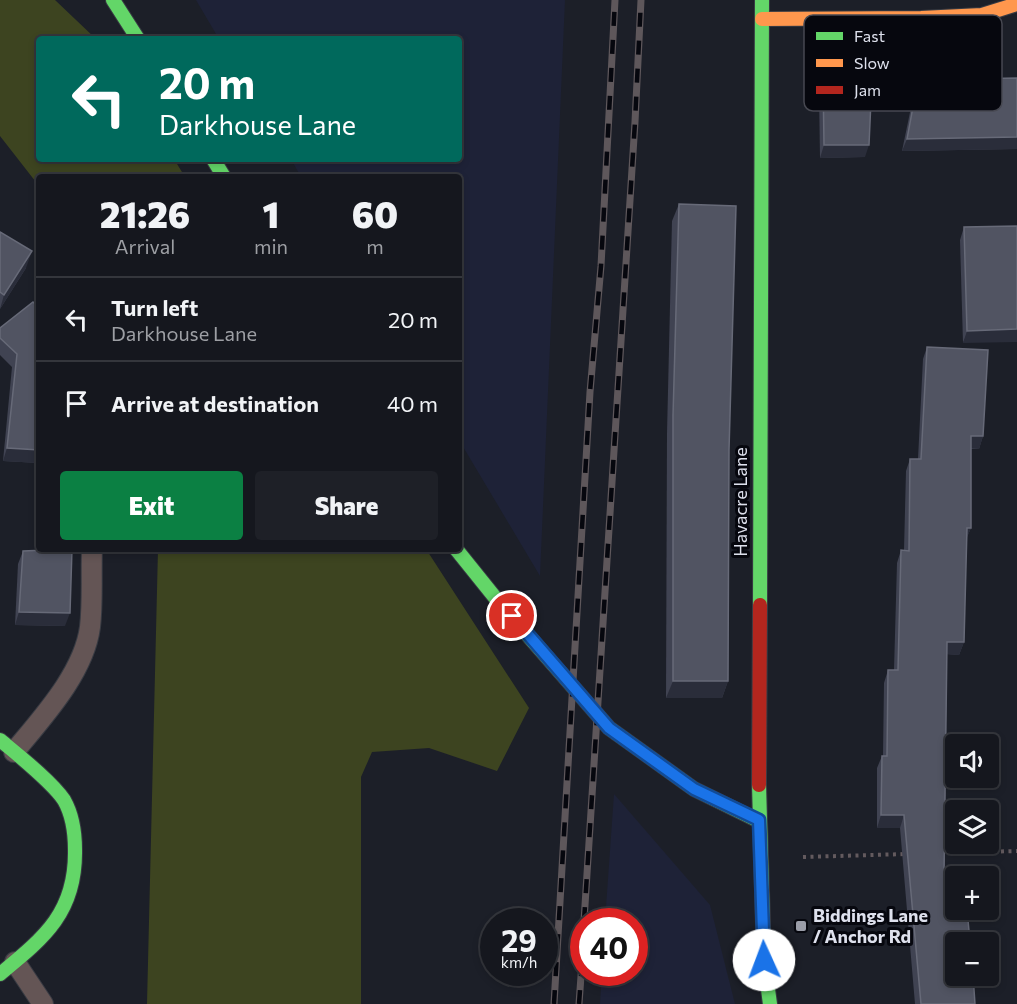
<!DOCTYPE html>
<html lang="en">
<head>
<meta charset="utf-8">
<style>
  :root { --surface:#15171e; --page:#1e2027; --text:#f1f3f6; --muted:#9d9fa4; --line:#34363c; --accent:#0b8043 }
  body { margin:0; font-family:Commissioner,sans-serif; background:var(--page); color:var(--text); height:100vh; display:flex; flex-direction:column; font-size:22px; white-space:nowrap }
  * { box-sizing:border-box; margin:0 }
  p { font-size:20px; color:var(--muted) }
  .icon { flex:none; width:33px; height:33px; fill:none; stroke:currentColor; stroke-width:2; stroke-linecap:round; stroke-linejoin:round }
  .map { position:relative; flex:1; overflow:hidden }
  .sheet { position:absolute; left:36px; top:174px; width:426px; height:378px; display:flex; flex-direction:column; background:var(--surface); border-radius:6px; box-shadow:0 3px 9px #0003,0 0 0 2px var(--line) }
  .sheet>* { flex:none }
  .hud { position:absolute; left:36px; top:36px; width:426px; height:126px; border-radius:6px; box-shadow:0 3px 9px #0003,0 0 0 2px var(--line); background:#00695c; color:#fff; overflow:hidden }
  .tools { position:absolute; left:945px; top:734px; display:grid; gap:12px }
  .tools a { display:grid; place-items:center; width:54px; height:54px; border-radius:6px; background:var(--surface); box-shadow:0 3px 9px #0003,0 0 0 2px var(--line); font-size:30px }
  .speed { position:absolute; left:480px; top:908px; display:flex; gap:12px; font-size:30px; font-weight:700; text-align:center }
  .speed>* { display:grid; place-content:center; width:78px; height:78px; border-radius:50%; background:var(--surface); box-shadow:0 3px 9px #0003,0 0 0 2px var(--line); line-height:1 }
  .speed small { font-size:15px; font-weight:400 }
  .speed .limit { border:9px solid #d22; background:#fff; color:#111 }
  .pin { position:absolute; display:grid; place-items:center; width:51px; height:51px; color:#fff; margin:-26px; border:3px solid #fff; border-radius:50%; box-shadow:0 2px 6px #0007 }
  .me { position:absolute; width:66px; margin:-33px; rotate:358deg; stroke-linejoin:round; filter:drop-shadow(0 0 4px #0008) }
  .turn { display:flex; align-items:center; gap:21px; height:126px; padding:0 24px; font-size:27px }
  .turn .icon { width:78px; height:78px; stroke-width:2.5 }
  .turn b { display:block; font-size:42px; line-height:51px }
  .eta { display:flex; justify-content:space-evenly; align-items:center; height:102px; text-align:center }
  .eta b { font-size:36px; font-weight:800; line-height:42px }
  .primary-button { display:flex; gap:12px; margin-top:auto; padding:12px 24px }
  .primary-button a { flex:1; height:69px; border-radius:6px; background:var(--accent); color:#fff; font-size:24px; font-weight:800; line-height:69px; text-align:center }
  .primary-button a+a { background:var(--page); color:var(--text) }
  ul { padding:0; list-style:none }
  li { display:flex; align-items:center; gap:18px; height:84px; padding:0 24px; border-top:2px solid var(--line) }
  li div { flex:1 }
  li b { display:block; font-size:22px }
  li em { font-style:normal }
  .map>svg:first-child { display:block }
  .built { fill:#1e2237 }
  .green { fill:#3d4420 }
  .lines { fill:none; stroke-linecap:round; stroke-linejoin:round }
  .lane-casing { stroke:#383b43; stroke-width:22 }
  .fast-casing { stroke:#383b43; stroke-width:16 }
  .slow-casing { stroke:#383b43; stroke-width:16 }
  .jam-casing { stroke:#383b43; stroke-width:16 }
  .path { stroke:#635a5e; stroke-width:4; stroke-dasharray:3 4.5; stroke-linecap:butt }
  .lane { stroke:#645555; stroke-width:20 }
  .fast { stroke:#63d668; stroke-width:14 }
  .slow { stroke:#ff974d; stroke-width:14 }
  .jam { stroke:#b3261e; stroke-width:14 }
  .rail-casing { stroke:#5e575b; stroke-width:7 }
  .rail { stroke:#06070e; stroke-width:4.5; stroke-dasharray:14; stroke-linecap:butt }
  .wall { fill:#404352 }
  .shaded-wall { fill:#2a2d3a }
  .building { fill:#515462; stroke:#676a78; stroke-width:1.5 }
  .route-casing { stroke:#114b97; stroke-width:15 }
  .route { stroke:#1a73e8; stroke-width:10 }
  .poi-dot { fill:#9a9da8; stroke:#06070e; stroke-width:2 }
  .labels { text-anchor:middle; stroke-width:6; stroke-linejoin:round; paint-order:stroke }
  .street-label { font-size:18px; fill:#dee1ed; stroke:#06070e }
  .poi-label { font-size:18px; font-weight:bold; fill:#dee1ed; stroke:#06070e; text-anchor:start }
  .key { fill:#06070e; stroke:#474851; stroke-width:1.5 }
  .key-label { font-size:16px; fill:#dee1ed }
</style>
</head>
<body>
<div class="map">
<svg width="1017" height="1004" viewBox="0 0 1017 1004">
  <rect width="100%" height="100%" fill="#1c1f28"/>
  <g class="built">
    <path d="M196 0H565L540 576 459 440V177H301L291 159H459V39H219Z"/>
    <path d="M614 794 710 905 735 1004H600L602 972H634V921H605Z"/>
  </g>
  <g class="green">
    <path d="M0 0H55L96 39H39V159H174L185 177H39V186L0 136Z"/>
    <path d="M158 549H426L529 708 497 771 429 748 372 752 361 777V1004H147Z"/>
  </g>
  <g class="lines">
    <g class="lane-casing">
      <g id="lane">
        <path d="M14 752C42 718 84 673 90 627 93 602 91 575 92 549"/>
        <path d="M15 962 43 1004"/>
      </g>
    </g>
    <g class="fast-casing">
      <g id="fast">
        <path d="M113 0 138 39"/>
        <path d="M213 159 224 177"/>
        <path d="M456 549 497 600 609 728 694 789 759 821"/>
        <path d="M760 605 762 0"/>
        <path d="M0 740C18 755 52 782 64 800 72 814 75 834 75 850 76 912 45 937 0 974"/>
        <path d="M759 785 764 960 770 1004"/>
      </g>
    </g>
    <g class="slow-casing">
      <path id="slow" d="M762 19 921 18 982 15 1017 4"/>
    </g>
    <g class="jam-casing">
      <path id="jam" d="M759 785 760 605"/>
    </g>
    <g class="path">
      <path d="M941 853 1017 851"/>
      <path d="M803 857 907 854"/>
    </g>
    <use href="#lane" class="lane"/>
    <use href="#fast" class="fast"/>
    <use href="#slow" class="slow"/>
    <use href="#jam" class="jam"/>
    <g class="rail-casing">
      <g id="rail">
        <path d="M584 921 635 122 641 0"/>
        <path d="M554 1004 590 392 601 266 615 0"/>
        <path d="M579 1004 584 934"/>
      </g>
    </g>
    <use href="#rail" class="rail"/>
  </g>
  <g class="wall">
    <path d="M823 78 865 157 820 158 819 91Z"/>
    <path d="M1017 78V149L902 151 914 93 918 80Z"/>
    <path d="M679 204 728 681 722 698H666L667 434 672 221Z"/>
    <path d="M1017 226 963 343 960 240 964 227Z"/>
    <path d="M0 232 26 268 0 309Z"/>
    <path d="M39 308V463L3 461 12 367 0 355V328Z"/>
    <path d="M927 347 983 436 979 449H971V528L966 539 964 642 959 655 947 654 944 875 975 1004H915L900 828H877V768L882 756H883L884 683 888 670H894L897 563 901 550H904L906 471 910 459H918L923 359Z"/>
    <path d="M23 551 65 626 15 625 18 564Z"/>
  </g>
  <g class="shaded-wall">
    <path d="M1017 137V149L902 151 907 139Z"/>
    <path d="M824 145H869L865 157 820 158Z"/>
    <path d="M32 251 26 268 0 309 4 295Z"/>
    <path d="M1017 329V342L963 343 967 331Z"/>
    <path d="M971 436H983L979 449 967 448Z"/>
    <path d="M7 448 39 450V463L3 461Z"/>
    <path d="M967 528H971L966 540Z"/>
    <path d="M19 612 70 613 65 626 15 625Z"/>
    <path d="M947 642H964L959 655 942 654Z"/>
    <path d="M673 681H728L722 698H666Z"/>
    <path d="M881 815H904L900 828H877Z"/>
  </g>
  <g class="building">
    <path d="M823 78H872L869 145H824Z"/>
    <path d="M1017 78V137L907 139 918 80Z"/>
    <path d="M679 204 736 206 729 450 728 681H673V416Z"/>
    <path d="M1017 226V329L967 331 964 227Z"/>
    <path d="M0 232 32 251 4 295 0 292Z"/>
    <path d="M33 302 39 308V450L7 448 17 354 0 338V328Z"/>
    <path d="M927 347 988 350 983 436H971V528H967L964 642H947L944 875 964 873V876H956V909H967L970 942H956V975H973L975 1004H921L904 815H881L882 756H887L888 670H898L901 550 909 551 910 459H921Z"/>
    <path d="M72 549 70 613 19 612 23 551Z"/>
  </g>
  <g class="lines">
    <g class="route-casing">
      <path id="route" d="M512 616 609 728 694 789 759 820 764 960"/>
    </g>
    <use href="#route" class="route"/>
  </g>
  <rect class="poi-dot" x="795" y="920" width="12" height="12" rx="3"/>
  <g class="labels">
    <g class="street-label">
      <text transform="translate(741 502) rotate(-90)" y="6">Havacre Lane</text>
    </g>
    <g class="poi-label">
      <text x="813" y="922">Biddings Lane<tspan x="813" dy="21">/ Anchor Rd</tspan></text>
    </g>
  </g>
  <rect x="804" y="15" width="198" height="96" rx="9" class="key"/>
  <rect x="816" y="32" width="27" height="8" fill="#63d668"/>
  <rect x="816" y="59" width="27" height="8" fill="#ff974d"/>
  <rect x="816" y="86" width="27" height="8" fill="#b3261e"/>
  <g class="key-label">
    <text x="854" y="42">Fast</text>
    <text x="854" y="69">Slow</text>
    <text x="854" y="96">Jam</text>
  </g>
</svg>
<div class="tools">
<a><svg class="icon" aria-label="sound" viewBox="0 0 24 24"><path d="M4 9h4l5-4v14l-5-4H4zM17 9q2 3 0 6"/></svg></a>
<a><svg class="icon" aria-label="layers" viewBox="0 0 24 24"><path d="M12 4l9 5-9 5-9-5zM3 14l9 5 9-5"/></svg></a>
<a>+</a>
<a>−</a>
</div>
<div class="speed"><div>29<small>km/h</small></div><div class="limit">40</div></div>
<div class="pin" style="left:512px;top:616px;background:#d93025"><svg class="icon" aria-label="arrive" viewBox="0 0 24 24"><path d="M6 21V4h12l-3 4 3 4H6"/></svg></div>
<svg class="me" style="left:764px;top:960px" viewBox="-20 -20 40 40"><circle r="19" fill="#fff"/><path d="M0-13L10 11 0 6-10 11z" fill="#1a73e8"/></svg>
<div class="hud">
<div class="turn"><svg class="icon" aria-label="left" viewBox="0 0 24 24"><path d="M17 20v-9H6M10 6l-5 5 5 5"/></svg><div><b>20 m</b>Darkhouse Lane</div></div>
</div>
<section class="sheet">
<div class="eta">
<div><b>21:26</b><p>Arrival</p></div>
<div><b>1</b><p>min</p></div>
<div><b>60</b><p>m</p></div>
</div>
<ul>
<li><svg class="icon" aria-label="left" viewBox="0 0 24 24"><path d="M17 20v-9H6M10 6l-5 5 5 5"/></svg><div><b>Turn left</b><p>Darkhouse Lane</p></div><em>20 m</em></li>
<li><svg class="icon" aria-label="arrive" viewBox="0 0 24 24"><path d="M6 21V4h12l-3 4 3 4H6"/></svg><div><b>Arrive at destination</b></div><em>40 m</em></li>
</ul>
<div class="primary-button"><a>Exit</a><a>Share</a></div>
</section>
</div>
</body>
</html>
